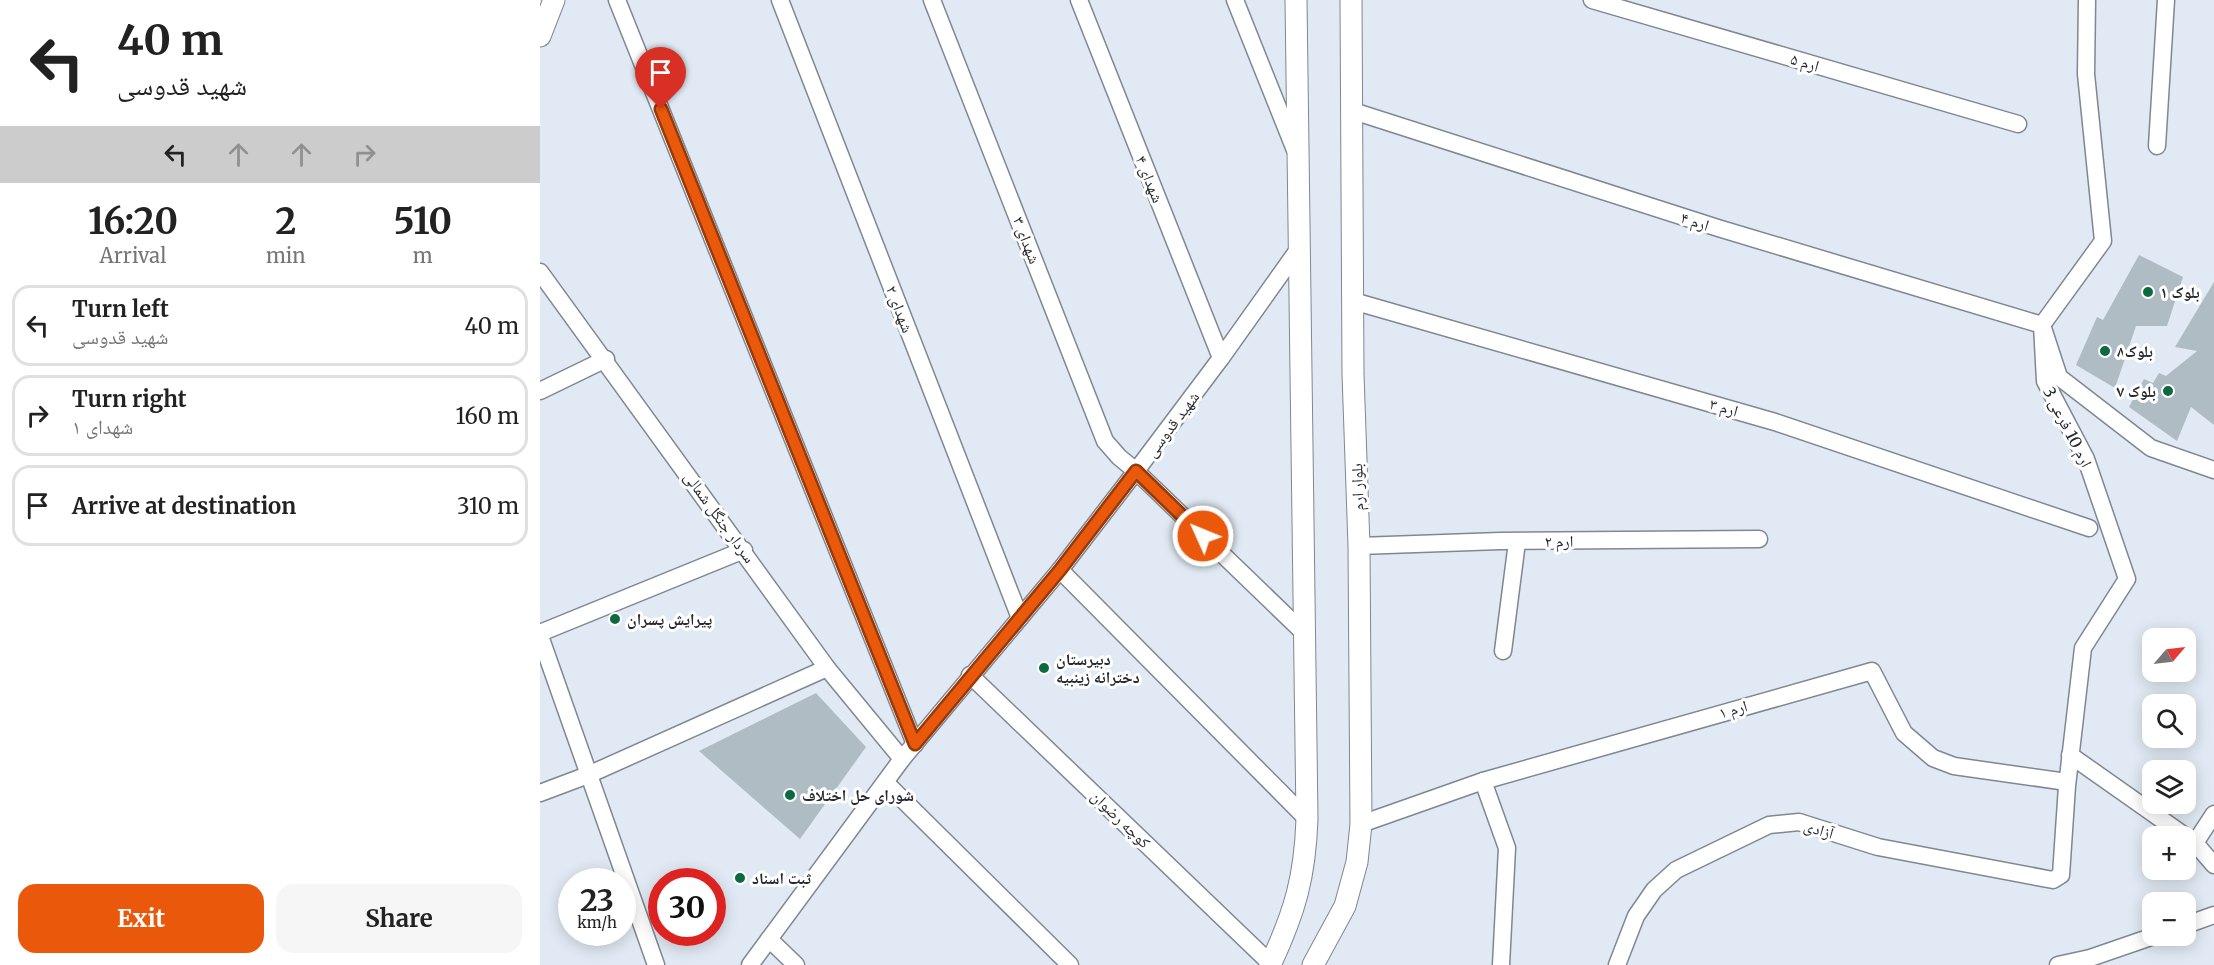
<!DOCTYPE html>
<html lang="en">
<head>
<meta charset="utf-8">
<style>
  :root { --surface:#fff; --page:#f6f6f6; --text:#222; --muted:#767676; --line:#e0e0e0; --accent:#ea580c }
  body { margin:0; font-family:Merriweather,"Noto Naskh Arabic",serif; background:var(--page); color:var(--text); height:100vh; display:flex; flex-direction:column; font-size:22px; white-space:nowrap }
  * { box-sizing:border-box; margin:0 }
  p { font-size:20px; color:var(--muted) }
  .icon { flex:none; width:33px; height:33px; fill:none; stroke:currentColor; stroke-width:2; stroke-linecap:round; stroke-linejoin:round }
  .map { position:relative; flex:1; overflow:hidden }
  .drawer { display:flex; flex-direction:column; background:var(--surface); width:540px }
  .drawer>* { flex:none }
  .banner { background:#fff; color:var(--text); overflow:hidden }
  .needle { width:39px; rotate:62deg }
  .tools { position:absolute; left:1602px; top:628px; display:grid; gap:12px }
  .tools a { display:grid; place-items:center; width:54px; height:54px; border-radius:12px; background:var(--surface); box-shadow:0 3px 15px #0003; font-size:30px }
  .speed { position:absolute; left:18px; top:868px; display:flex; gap:12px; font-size:30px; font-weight:700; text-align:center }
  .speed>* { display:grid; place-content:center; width:78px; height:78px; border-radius:50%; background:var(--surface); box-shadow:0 3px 15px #0003; line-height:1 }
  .speed small { font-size:15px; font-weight:400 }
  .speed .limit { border:9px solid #d22; background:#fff; color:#111 }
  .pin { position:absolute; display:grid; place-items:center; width:51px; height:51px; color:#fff; margin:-62px -26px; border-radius:50% 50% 50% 0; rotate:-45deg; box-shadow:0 0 6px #0007 }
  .pin .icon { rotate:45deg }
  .me { position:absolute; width:66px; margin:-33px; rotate:314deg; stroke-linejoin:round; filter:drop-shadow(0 0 4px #0008) }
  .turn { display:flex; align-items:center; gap:21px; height:126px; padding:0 18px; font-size:27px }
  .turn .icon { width:78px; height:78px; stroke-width:2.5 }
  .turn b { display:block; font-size:42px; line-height:51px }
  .lanes { display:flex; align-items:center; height:57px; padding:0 18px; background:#0003; justify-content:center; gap:30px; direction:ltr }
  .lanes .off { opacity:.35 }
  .eta { display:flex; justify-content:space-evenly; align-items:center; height:102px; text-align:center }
  .eta b { font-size:36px; font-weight:700; line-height:42px }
  .primary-button { display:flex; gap:12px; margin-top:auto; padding:12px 18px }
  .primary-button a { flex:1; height:69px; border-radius:18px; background:var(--accent); color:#fff; font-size:24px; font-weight:700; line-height:69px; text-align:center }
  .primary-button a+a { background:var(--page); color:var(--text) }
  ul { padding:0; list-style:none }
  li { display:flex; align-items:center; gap:18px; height:81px; margin:0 12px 9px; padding:0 6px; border:3px solid var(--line); border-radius:18px }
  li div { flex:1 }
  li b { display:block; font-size:22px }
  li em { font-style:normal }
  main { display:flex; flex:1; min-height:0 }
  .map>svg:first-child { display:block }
  .building { fill:#b0bcc3 }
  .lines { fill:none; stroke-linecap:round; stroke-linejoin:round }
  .minor-casing { stroke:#7f8791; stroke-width:19 }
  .major-casing { stroke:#7f8791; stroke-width:23 }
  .minor { stroke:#fff; stroke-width:16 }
  .major { stroke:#fff; stroke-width:21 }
  .route-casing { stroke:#983908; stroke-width:15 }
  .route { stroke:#ea580c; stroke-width:10 }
  .poi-dot { fill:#0d6a3e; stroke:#fff; stroke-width:2 }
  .labels { text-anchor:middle; stroke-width:6; stroke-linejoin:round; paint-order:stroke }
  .street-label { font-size:16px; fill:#26292d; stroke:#fff }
  .poi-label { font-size:16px; font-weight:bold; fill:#26292d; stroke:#fff; text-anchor:start }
</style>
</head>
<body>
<main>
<section class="drawer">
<div class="banner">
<div class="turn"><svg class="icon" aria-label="left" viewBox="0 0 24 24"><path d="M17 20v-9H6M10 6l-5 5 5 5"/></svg><div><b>40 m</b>شهید قدوسی</div></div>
<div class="lanes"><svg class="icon" aria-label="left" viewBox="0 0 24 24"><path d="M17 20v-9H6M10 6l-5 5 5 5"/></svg><svg class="icon off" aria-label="ahead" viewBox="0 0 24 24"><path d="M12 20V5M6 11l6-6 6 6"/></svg><svg class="icon off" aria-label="ahead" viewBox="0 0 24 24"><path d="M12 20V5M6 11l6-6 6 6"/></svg><svg class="icon off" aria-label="right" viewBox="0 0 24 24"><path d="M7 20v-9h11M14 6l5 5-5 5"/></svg></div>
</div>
<div class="eta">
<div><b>16:20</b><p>Arrival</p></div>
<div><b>2</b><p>min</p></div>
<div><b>510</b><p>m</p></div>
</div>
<ul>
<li><svg class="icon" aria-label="left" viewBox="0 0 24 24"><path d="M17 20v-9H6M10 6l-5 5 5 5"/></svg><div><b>Turn left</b><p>شهید قدوسی</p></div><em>40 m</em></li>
<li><svg class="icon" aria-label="right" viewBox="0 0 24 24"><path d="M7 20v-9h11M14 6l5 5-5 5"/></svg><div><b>Turn right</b><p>شهدای ۱</p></div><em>160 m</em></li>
<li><svg class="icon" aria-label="arrive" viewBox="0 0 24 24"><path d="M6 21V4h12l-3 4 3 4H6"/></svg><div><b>Arrive at destination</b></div><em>310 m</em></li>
</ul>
<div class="primary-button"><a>Exit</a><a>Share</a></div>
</section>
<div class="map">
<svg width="1674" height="965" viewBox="0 0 1674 965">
  <rect width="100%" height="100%" fill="#e1eaf4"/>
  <g class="building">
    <path d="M1599 255 1643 277 1627 326H1596L1575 388 1536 365 1557 317 1563 320Z"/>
    <path d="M1674 282V425L1651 407 1637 441 1589 407 1604 379 1613 383 1619 373 1626 376 1657 351 1635 347Z"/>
    <path d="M276 693 326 747 260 839 159 751Z"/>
  </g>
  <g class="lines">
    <g class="minor-casing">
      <g id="minor">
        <path d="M77 0 375 744"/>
        <path d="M240 0 480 618"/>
        <path d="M392 0 565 441 579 457 596 471 765 634"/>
        <path d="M539 0 681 358"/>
        <path d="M695 0 755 150"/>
        <path d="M1052 0 1478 124"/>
        <path d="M810 110 1178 228 1502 325 1519 377 1611 448 1674 470"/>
        <path d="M1617 146 1626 0"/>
        <path d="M0 272 287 668 362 759"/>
        <path d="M813 301 1235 422 1549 528"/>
        <path d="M0 391 66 359"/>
        <path d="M819 546 960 541 1219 539"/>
        <path d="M520 570 767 819"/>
        <path d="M0 633 204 550"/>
        <path d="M0 636 116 965"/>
        <path d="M963 651 977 542"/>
        <path d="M430 675 731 964"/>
        <path d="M1530 755 1655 843 1674 814"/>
        <path d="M943 781 967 848 961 965"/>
        <path d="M346 783 530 965"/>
        <path d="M0 793 48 775 287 668"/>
        <path d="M821 824 943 781 1332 671 1364 733 1393 758 1414 766 1527 782"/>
        <path d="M1655 843 1674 865"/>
        <path d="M1646 925 1674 915"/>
        <path d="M229 939 256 965"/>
        <path d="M210 965 362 759 520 570 596 471 681 358 760 247"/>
        <path d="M1077 965 1096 916 1114 890 1136 870 1229 825 1259 822 1338 847 1513 880 1521 875 1527 786 1543 648 1587 579 1546 459 1505 381 1502 325 1563 241 1546 74 1547 0"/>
        <path d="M1518 965 1550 958 1614 936"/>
      </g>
    </g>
    <g class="major-casing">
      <g id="major">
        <path d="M0 36 14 0"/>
        <path d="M730 965C755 912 765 877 767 819L756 0"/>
        <path d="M773 965 805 906 817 862 821 824 819 546 813 374 811 0"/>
      </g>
    </g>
    <use href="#minor" class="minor"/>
    <use href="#major" class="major"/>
  </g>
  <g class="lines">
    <g class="route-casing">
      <path id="route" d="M121 109 375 744 520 570 596 471 663 536"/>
    </g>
    <use href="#route" class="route"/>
  </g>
  <g class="poi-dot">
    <circle cx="1608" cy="292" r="6"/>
    <circle cx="1565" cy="351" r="6"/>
    <circle cx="1628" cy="391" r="6"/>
    <circle cx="75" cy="619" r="6"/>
    <circle cx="504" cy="668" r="6"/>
    <circle cx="250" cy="795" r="6"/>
    <circle cx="200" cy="878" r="6"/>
  </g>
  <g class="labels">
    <g class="street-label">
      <text transform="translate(1265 62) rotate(16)" y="6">ارم ۵</text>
      <text transform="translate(610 179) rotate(68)" y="6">شهدای ۴</text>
      <text transform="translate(1155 221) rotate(18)" y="6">ارم ۴</text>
      <text transform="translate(487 240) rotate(69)" y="6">شهدای ۳</text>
      <text transform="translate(360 309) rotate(69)" y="6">شهدای ۲</text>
      <text transform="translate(1184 407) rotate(16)" y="6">ارم ۳</text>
      <text transform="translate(632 424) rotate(-53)" y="6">شهید قدوسی</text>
      <text transform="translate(1528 427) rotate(63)" y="6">ارم 10 فرعی 3</text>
      <text transform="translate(817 487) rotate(-92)" y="6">بلوار ارم</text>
      <text transform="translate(180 517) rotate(54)" y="6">سردار جنگل شمالی</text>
      <text transform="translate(1019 541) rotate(-1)" y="6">ارم ۲</text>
      <text transform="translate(1193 709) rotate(-16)" y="6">ارم ۱</text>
      <text transform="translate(581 819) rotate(44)" y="6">کوچه رضوان</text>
      <text transform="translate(1279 829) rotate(17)" y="6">آزادی</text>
    </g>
    <g class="poi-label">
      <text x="1620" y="298">بلوک ۱</text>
      <text x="1577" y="357">بلوک۸</text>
      <text x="1616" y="397" text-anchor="end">بلوک ۷</text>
      <text x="87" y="625">پیرایش پسران</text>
      <text x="516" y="665">دبیرستان<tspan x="516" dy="18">دخترانه زینبیه</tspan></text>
      <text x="262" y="801">شورای حل اختلاف</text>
      <text x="212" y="884">ثبت اسناد</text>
    </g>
  </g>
</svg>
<div class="tools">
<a><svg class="needle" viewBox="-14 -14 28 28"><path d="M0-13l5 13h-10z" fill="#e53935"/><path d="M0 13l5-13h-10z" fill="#767676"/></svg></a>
<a><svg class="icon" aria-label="search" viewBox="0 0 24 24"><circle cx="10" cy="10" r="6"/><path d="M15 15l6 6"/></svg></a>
<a><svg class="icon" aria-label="layers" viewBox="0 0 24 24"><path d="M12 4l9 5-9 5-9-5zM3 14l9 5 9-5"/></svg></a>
<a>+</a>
<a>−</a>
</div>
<div class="speed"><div>23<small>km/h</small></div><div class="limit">30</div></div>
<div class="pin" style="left:121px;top:109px;background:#d93025"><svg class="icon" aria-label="arrive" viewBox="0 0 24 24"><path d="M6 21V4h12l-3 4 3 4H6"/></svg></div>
<svg class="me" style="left:663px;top:536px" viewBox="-20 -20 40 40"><circle r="17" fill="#ea580c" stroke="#fff" stroke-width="3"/><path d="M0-11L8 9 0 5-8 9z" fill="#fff"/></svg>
</div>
</main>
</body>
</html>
